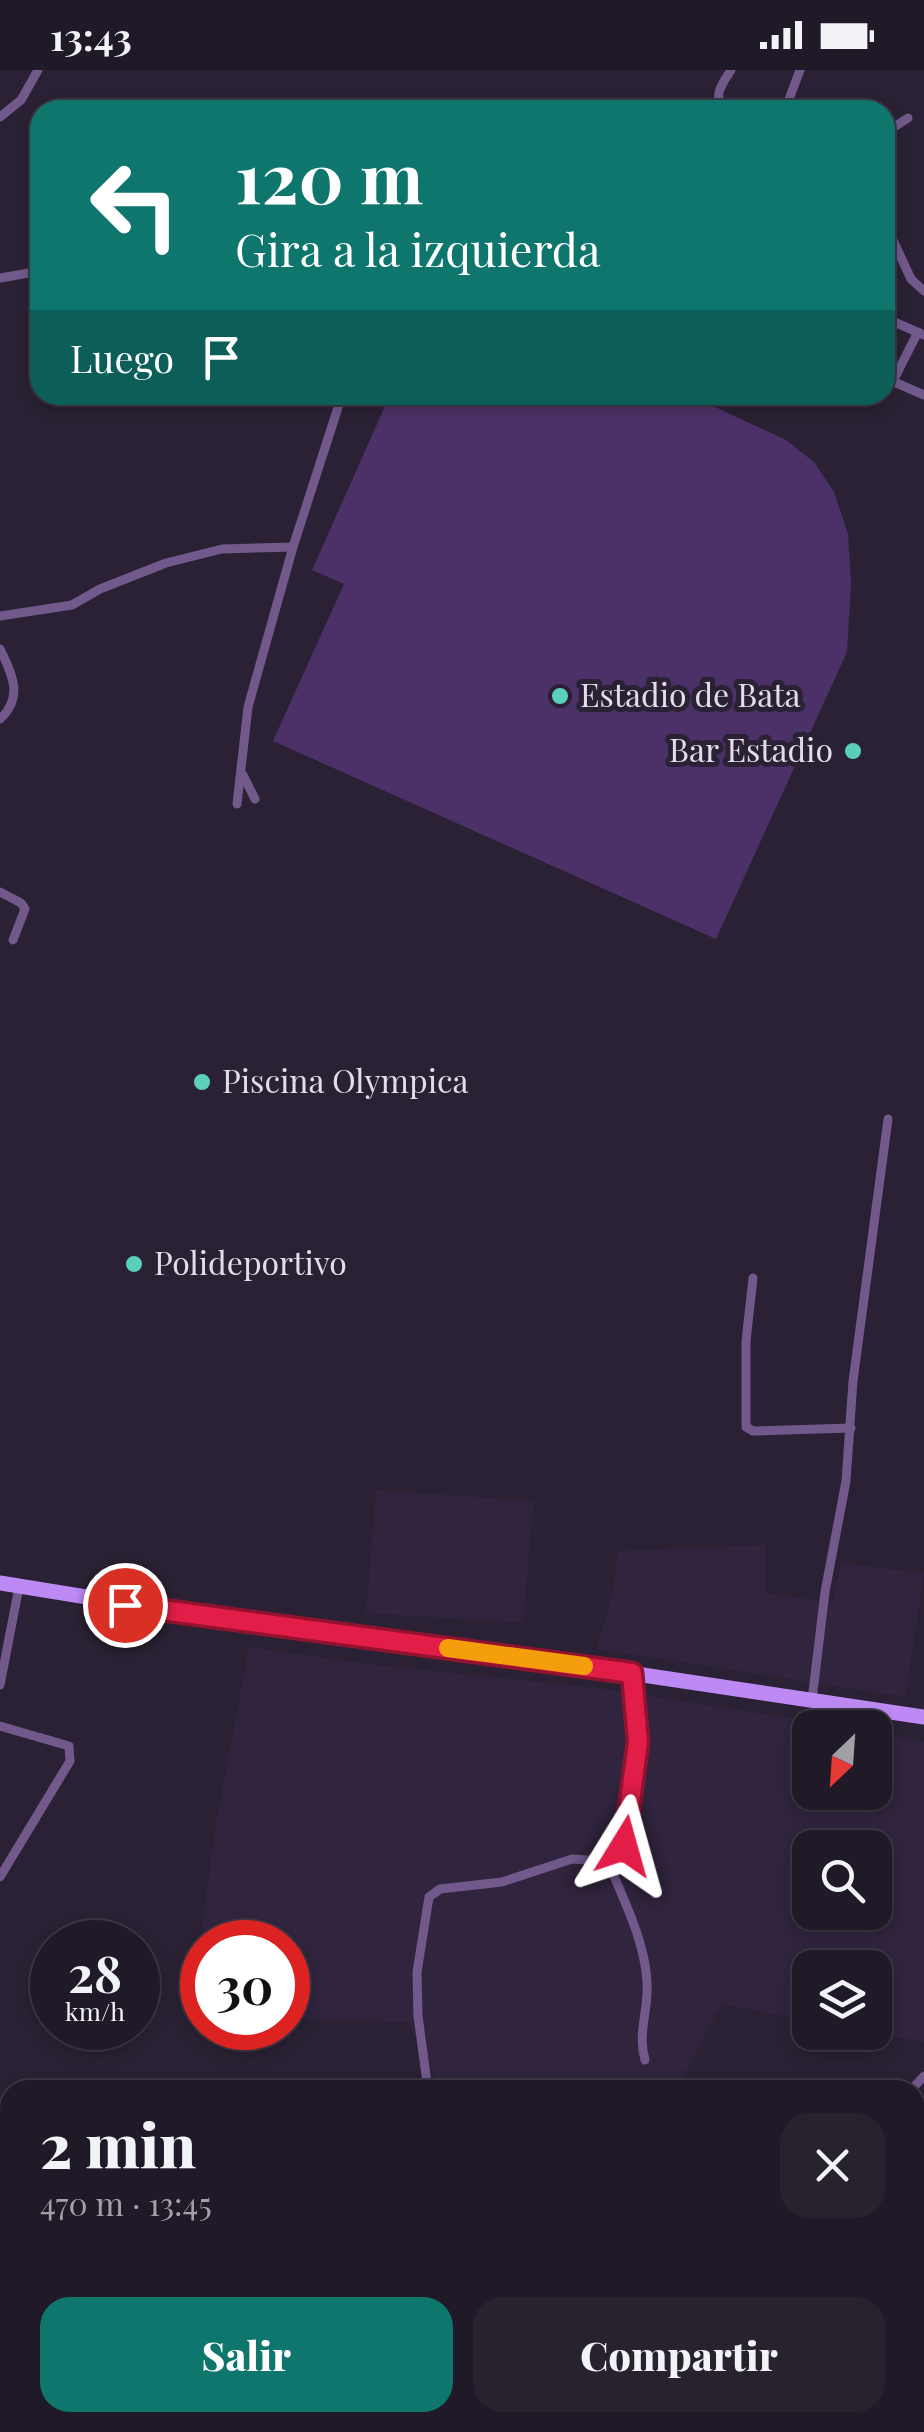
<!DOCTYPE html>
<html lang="es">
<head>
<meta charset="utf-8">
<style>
  :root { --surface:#201927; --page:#28222f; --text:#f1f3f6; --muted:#a2a0a7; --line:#3d3844; --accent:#0f766e }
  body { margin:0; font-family:"Playfair Display",serif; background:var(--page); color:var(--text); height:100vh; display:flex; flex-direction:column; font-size:38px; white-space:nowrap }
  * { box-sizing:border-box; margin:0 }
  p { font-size:32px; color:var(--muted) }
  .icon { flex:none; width:55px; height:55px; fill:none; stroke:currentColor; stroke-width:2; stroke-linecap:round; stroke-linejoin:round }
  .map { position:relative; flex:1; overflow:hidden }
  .details { position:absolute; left:0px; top:2010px; width:925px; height:352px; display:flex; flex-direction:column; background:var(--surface); border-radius:30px 30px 0 0; box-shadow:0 5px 15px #0003,0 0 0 2px var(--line) }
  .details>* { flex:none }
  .guide { position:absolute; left:30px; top:30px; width:865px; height:305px; border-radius:30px; box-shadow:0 5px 15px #0003,0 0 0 2px var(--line); background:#0f766e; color:#fff; overflow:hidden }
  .needle { width:65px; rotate:205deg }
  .controls { position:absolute; left:792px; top:1640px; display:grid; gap:20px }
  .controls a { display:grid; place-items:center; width:100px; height:100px; border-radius:20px; background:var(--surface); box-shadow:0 5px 15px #0003,0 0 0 2px var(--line); font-size:50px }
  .speed { position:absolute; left:30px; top:1850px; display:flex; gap:20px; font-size:50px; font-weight:700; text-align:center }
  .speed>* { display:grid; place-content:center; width:130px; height:130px; border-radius:50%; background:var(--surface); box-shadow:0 5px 15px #0003,0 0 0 2px var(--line); line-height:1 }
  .speed small { font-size:25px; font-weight:400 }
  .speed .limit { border:15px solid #d22; background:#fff; color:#111 }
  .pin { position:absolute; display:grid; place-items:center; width:85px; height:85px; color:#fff; margin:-42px; border:5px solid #fff; border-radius:50%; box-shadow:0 2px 10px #0007 }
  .me { position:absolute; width:110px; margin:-55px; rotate:8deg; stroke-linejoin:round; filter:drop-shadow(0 0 8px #0008) }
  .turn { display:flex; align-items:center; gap:35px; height:210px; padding:0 40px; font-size:45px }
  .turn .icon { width:130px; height:130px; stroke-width:2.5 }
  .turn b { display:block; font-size:70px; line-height:85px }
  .then { display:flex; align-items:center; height:95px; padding:0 40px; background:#0003; gap:20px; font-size:38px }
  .round { display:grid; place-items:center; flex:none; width:105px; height:105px; border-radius:30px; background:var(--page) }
  .summary { display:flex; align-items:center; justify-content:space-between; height:170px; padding:0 40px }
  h1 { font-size:60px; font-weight:800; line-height:75px }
  .button { display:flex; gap:20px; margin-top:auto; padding:20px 40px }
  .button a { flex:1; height:115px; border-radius:30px; background:var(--accent); color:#fff; font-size:40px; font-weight:800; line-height:115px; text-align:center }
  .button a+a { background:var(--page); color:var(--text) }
  .status { display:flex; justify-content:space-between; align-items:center; height:70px; padding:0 50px; background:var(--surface); direction:ltr }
  .status svg { height:28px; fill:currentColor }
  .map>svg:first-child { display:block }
  .built { fill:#30243e; fill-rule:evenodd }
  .green { fill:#4c3168 }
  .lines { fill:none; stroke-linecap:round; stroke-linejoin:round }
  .minor { stroke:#71598c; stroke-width:9 }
  .primary { stroke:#bd89f4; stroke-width:15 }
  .route-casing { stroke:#92132f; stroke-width:25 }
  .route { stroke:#e11d48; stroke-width:18 }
  .slow { stroke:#f59e0b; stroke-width:18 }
  .poi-dot { fill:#5bcebc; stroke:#2a2134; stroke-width:4 }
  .labels { text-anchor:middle; stroke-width:10; stroke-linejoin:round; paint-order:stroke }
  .poi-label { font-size:32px; fill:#e2ddea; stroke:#2a2134; text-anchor:start }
</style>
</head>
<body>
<div class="status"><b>13:43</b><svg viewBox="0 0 49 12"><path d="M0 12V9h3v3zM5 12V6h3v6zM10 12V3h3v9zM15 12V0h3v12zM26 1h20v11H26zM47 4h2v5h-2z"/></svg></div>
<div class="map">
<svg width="924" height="2362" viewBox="0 0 924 2362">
  <rect width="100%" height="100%" fill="#2a2134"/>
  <g class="built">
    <path d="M376 1420 534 1431 523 1553 366 1543Z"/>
    <path d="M765 1475V1523L833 1533 841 1493 924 1503 906 1627 597 1579 612 1523 618 1481Z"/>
    <path d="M249 1577 375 1595 599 1618 847 1657 810 1658V1722H875V1662L924 1672V1972L873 1963 875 1898H810V1951L722 1934 676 2020H441L409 1952 305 1950 303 1885 288 1884V1872H202V1880L199 1879 215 1758ZM810 1778H875V1842H810Z"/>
  </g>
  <path class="green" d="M390 325H689L786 370 814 392 834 422 848 464 851 513 847 582 716 869 273 671 344 514 312 500Z"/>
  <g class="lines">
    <g class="minor">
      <path d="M723 40C713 25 722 14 731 0"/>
      <path d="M785 40 800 0"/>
      <path d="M0 47 21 30 38 0"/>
      <path d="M885 63 908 48"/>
      <path d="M885 153 911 209 924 221"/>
      <path d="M0 208 40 201"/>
      <path d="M885 248 924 265"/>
      <path d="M885 308 924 325"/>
      <path d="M893 311 918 262"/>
      <path d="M0 546 72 535 100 519 166 493 222 479 293 477"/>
      <path d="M0 579C12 604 24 627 0 649"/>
      <path d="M243 705 255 729"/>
      <path d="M237 734 248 637 293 477 342 325"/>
      <path d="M0 822 21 833 25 839 13 870"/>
      <path d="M753 1208 746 1271V1357L753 1361 851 1358"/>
      <path d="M632 1604 639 1672 624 1781 614 1806C628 1839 645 1875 647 1912 649 1940 637 1962 645 1990"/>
      <path d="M0 1615 19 1517"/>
      <path d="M812 1630 825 1522 846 1411 853 1311 888 1049"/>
      <path d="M0 1656 69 1676 70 1691 0 1807"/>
      <path d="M428 2020 418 1946 417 1902 429 1827 440 1819 502 1812 572 1789 617 1792"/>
      <path d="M911 2020 924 2006"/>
      <path d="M915 2210 924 2193"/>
      <path d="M0 2294 10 2299"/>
      <path d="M129 2352 152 2362"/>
      <path d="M347 2362 349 2354"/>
      <path d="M428 2362 431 2352"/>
      <path d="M855 2362V2352"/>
    </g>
    <path class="primary" d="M0 1513 258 1555 576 1595 924 1647"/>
  </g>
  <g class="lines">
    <g class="route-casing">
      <path id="route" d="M125 1535 632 1603 638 1672 624 1776"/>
    </g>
    <use href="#route" class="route"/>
    <path class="slow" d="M448 1578 584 1596"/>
  </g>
  <g class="poi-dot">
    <circle cx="560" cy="626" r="10"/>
    <circle cx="853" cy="681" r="10"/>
    <circle cx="202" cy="1012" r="10"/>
    <circle cx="134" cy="1194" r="10"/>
  </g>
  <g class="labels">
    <g class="poi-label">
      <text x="580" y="637">Estadio de Bata</text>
      <text x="833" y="692" text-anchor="end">Bar Estadio</text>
      <text x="222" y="1023">Piscina Olympica</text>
      <text x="154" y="1205">Polideportivo</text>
    </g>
  </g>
</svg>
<div class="controls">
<a><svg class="needle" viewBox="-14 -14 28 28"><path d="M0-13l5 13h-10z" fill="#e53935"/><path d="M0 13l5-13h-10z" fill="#a2a0a7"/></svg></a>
<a><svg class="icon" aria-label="search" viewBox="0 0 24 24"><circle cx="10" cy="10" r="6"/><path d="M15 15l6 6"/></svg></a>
<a><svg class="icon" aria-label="layers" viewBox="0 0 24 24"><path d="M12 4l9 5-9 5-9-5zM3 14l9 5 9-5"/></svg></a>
</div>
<div class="speed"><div>28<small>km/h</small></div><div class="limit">30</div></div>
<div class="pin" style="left:125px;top:1535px;background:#d93025"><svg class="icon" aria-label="arrive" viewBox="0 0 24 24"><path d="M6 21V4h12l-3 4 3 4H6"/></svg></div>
<svg class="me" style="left:624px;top:1776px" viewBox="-20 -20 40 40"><path d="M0-17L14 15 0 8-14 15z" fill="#e11d48" stroke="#fff" stroke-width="4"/></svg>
<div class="guide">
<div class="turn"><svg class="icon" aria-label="left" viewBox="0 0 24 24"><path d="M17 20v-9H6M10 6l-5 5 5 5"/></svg><div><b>120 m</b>Gira a la izquierda</div></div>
<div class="then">Luego<svg class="icon" aria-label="arrive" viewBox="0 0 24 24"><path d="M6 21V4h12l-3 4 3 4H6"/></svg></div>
</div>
<section class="details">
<div class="summary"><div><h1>2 min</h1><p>470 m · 13:45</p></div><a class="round"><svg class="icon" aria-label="close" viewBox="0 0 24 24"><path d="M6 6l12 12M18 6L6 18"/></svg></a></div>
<div class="button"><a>Salir</a><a>Compartir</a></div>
</section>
</div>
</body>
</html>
